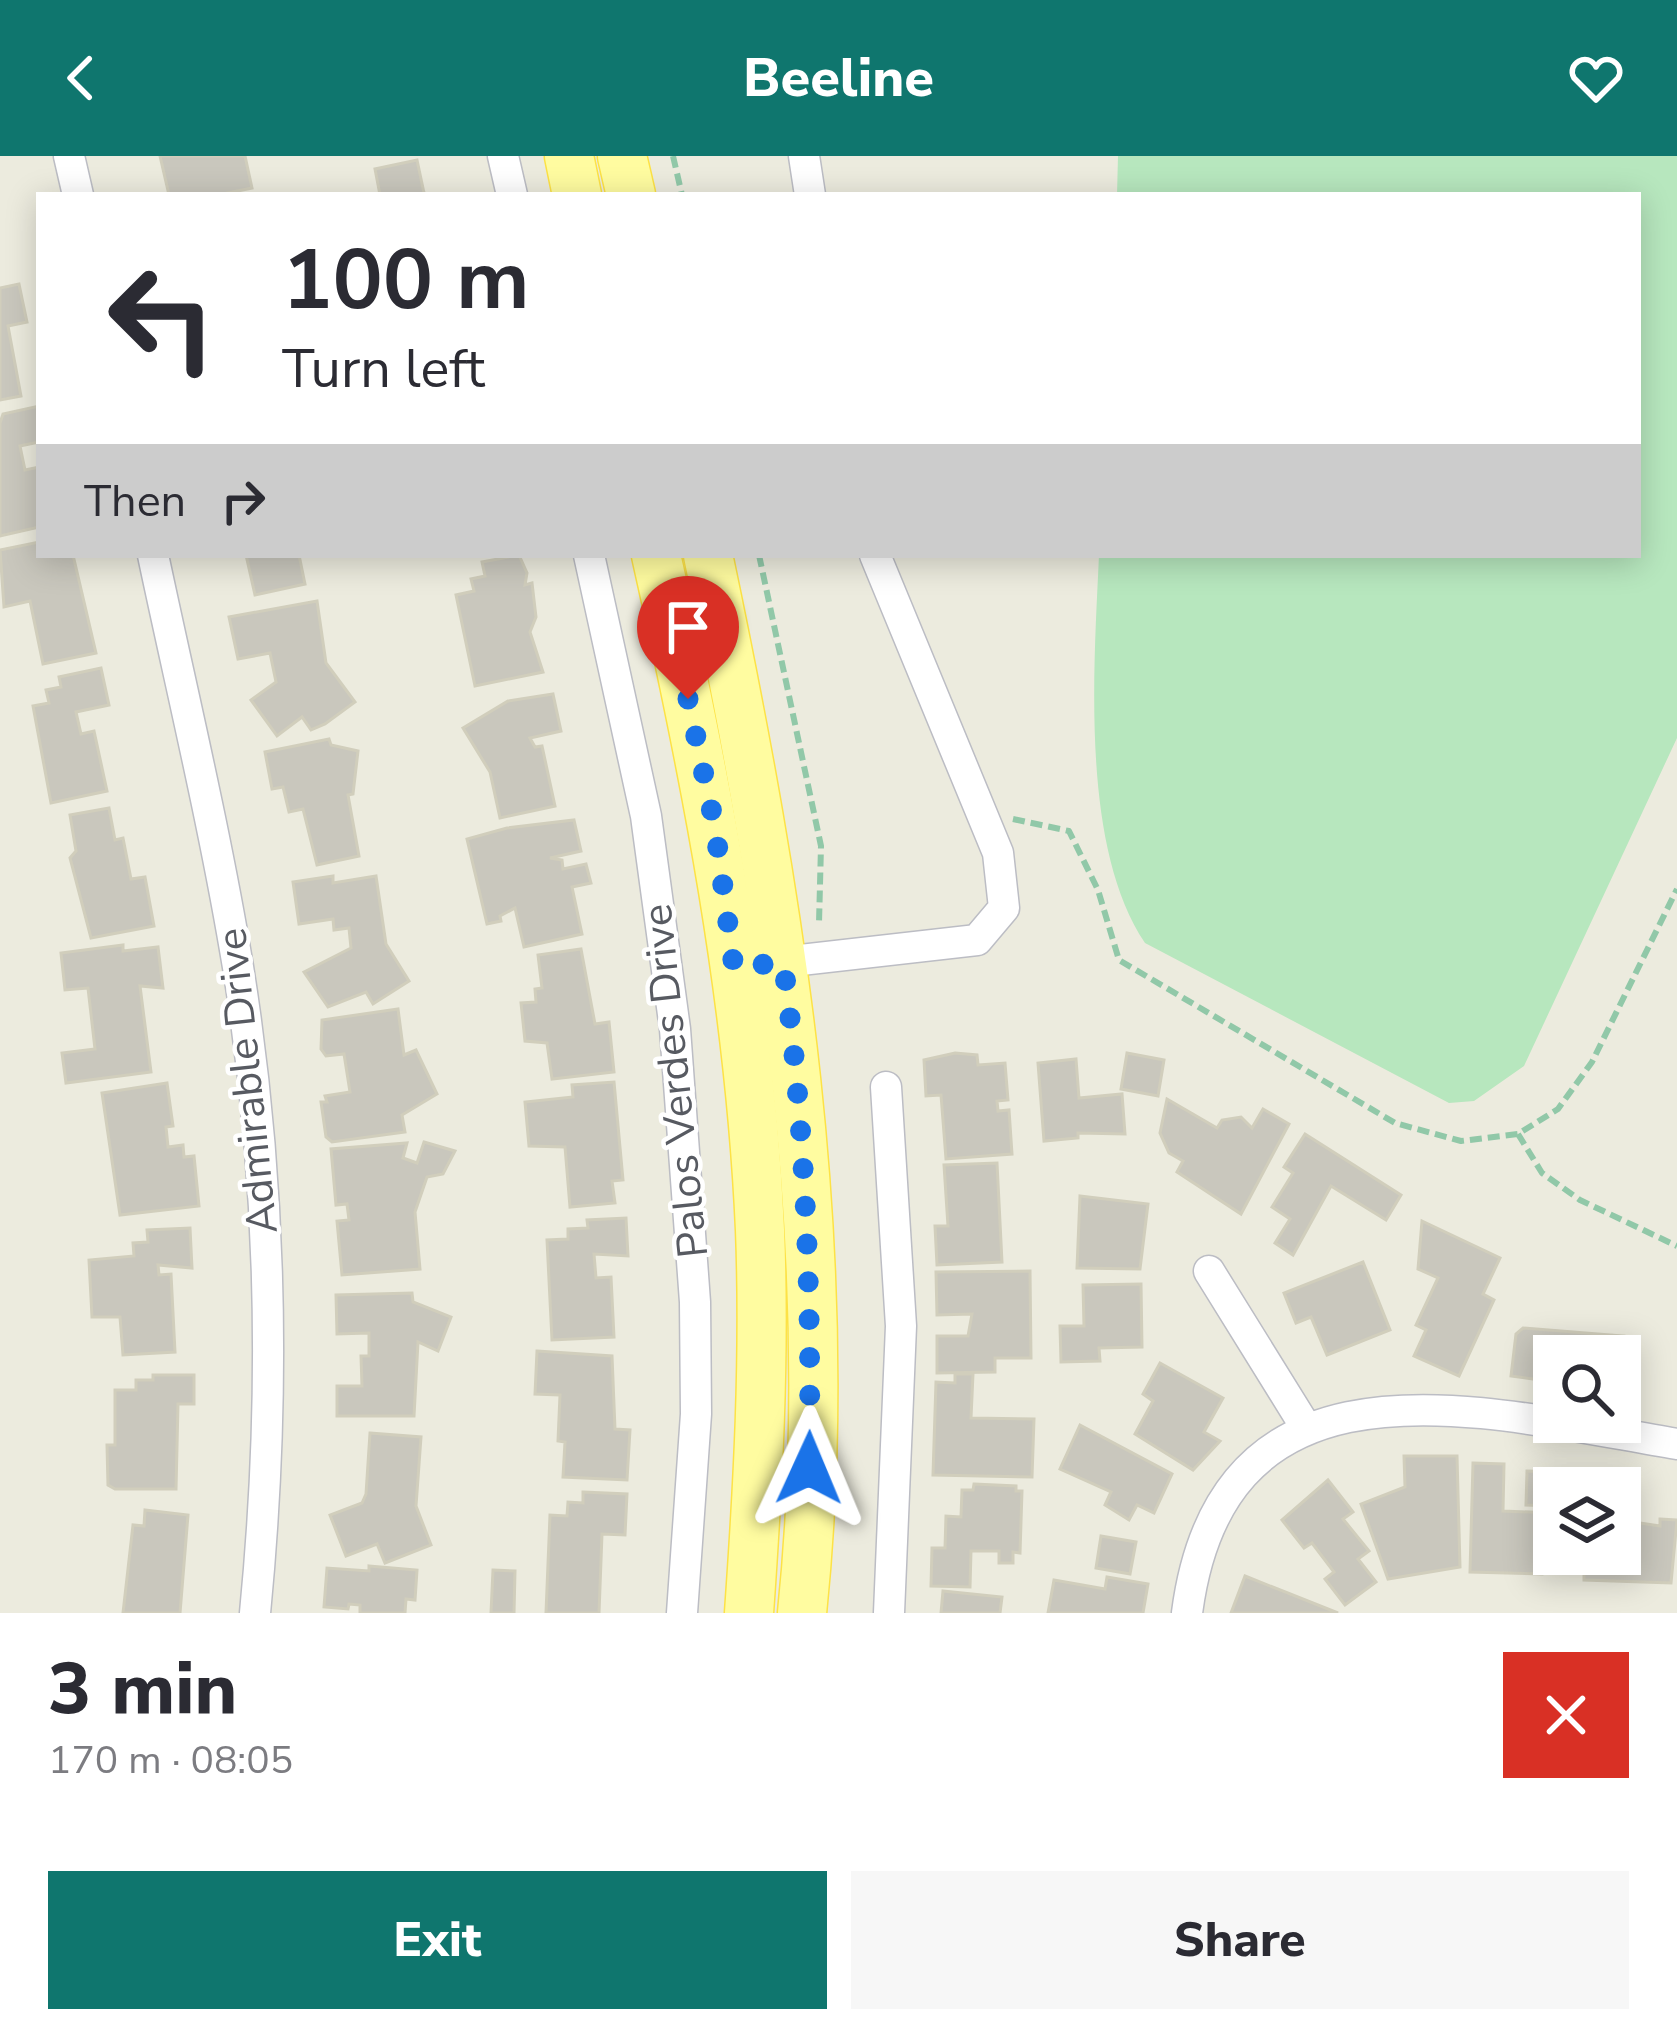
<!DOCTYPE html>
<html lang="en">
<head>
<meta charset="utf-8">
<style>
  :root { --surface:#fff; --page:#f7f7f7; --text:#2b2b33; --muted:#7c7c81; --accent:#0f766e }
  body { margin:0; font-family:"Nunito Sans",sans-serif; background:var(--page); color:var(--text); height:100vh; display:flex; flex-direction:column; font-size:45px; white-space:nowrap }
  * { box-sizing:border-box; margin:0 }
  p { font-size:39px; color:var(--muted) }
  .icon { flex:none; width:66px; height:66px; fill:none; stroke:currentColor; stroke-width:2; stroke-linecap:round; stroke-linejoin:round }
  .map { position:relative; height:1457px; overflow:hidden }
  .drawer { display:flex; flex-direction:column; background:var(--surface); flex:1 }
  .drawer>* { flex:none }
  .guide { position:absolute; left:36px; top:36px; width:1605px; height:366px; border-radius:0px; box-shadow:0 6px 30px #0003; background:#fff; color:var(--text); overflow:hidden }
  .tools { position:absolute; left:1533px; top:1179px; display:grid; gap:24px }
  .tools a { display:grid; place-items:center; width:108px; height:108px; border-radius:0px; background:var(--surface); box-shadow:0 6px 30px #0003; font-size:60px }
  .pin { position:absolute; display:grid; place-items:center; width:102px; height:102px; color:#fff; margin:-123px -51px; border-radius:50% 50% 50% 0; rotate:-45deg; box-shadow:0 0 12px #0007 }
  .pin .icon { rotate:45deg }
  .me { position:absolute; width:132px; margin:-66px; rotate:1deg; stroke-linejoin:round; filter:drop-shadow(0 0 9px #0008) }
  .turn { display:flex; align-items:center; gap:42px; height:252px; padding:0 48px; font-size:54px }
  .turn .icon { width:156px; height:156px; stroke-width:2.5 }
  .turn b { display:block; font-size:84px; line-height:102px }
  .then { display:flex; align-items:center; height:114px; padding:0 48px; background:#0003; gap:24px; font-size:45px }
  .round { display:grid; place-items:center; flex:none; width:126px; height:126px; border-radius:0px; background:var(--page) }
  .head { display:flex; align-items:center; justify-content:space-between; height:204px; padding:0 48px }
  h1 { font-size:72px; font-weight:800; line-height:90px }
  .action { display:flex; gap:24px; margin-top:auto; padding:24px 48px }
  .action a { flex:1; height:138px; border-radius:0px; background:var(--accent); color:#fff; font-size:48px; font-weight:800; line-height:138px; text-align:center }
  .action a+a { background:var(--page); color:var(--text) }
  header { display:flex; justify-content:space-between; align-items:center; height:156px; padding:0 48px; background:var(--accent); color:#fff; font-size:54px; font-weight:800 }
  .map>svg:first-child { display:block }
  .green { fill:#b7e7be }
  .building { fill:#c9c7bd; stroke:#d1cebc; stroke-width:3 }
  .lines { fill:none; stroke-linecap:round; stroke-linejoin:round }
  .minor-casing { stroke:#bcbdc4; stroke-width:33 }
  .primary-casing { stroke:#fde246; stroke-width:51 }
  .path { stroke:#91c8a8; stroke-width:6; stroke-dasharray:12 6; stroke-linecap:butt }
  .minor { stroke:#fff; stroke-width:30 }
  .primary { stroke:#fffca0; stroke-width:48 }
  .route { stroke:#1a73e8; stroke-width:21; stroke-dasharray:0 37.8 }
  .labels { text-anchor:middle; stroke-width:9; stroke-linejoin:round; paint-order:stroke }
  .street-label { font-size:42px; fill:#575a61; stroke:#fff }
</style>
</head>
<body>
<header><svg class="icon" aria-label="back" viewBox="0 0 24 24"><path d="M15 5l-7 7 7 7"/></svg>Beeline<svg class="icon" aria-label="heart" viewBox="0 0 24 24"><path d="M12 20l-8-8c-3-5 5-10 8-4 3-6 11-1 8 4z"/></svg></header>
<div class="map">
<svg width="1677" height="1457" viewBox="0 0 1677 1457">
  <rect width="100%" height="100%" fill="#ecebde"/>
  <path class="green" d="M1118 0H1677V582L1524 910 1474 945 1449 947 1145 787C1080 690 1094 512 1099 399H1638V39H1117Z"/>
  <g class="building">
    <path d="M160 0H245L252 32 218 39H169Z"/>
    <path d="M417 4 424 37 431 39H380L375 13Z"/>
    <path d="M19 128 27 166 8 170 21 240 0 244V132Z"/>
    <path d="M39 250V286L20 290 25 314 39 311V371L0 380V267L3 258Z"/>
    <path d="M39 386V399H73L96 497 43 508 30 445 4 451 0 394Z"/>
    <path d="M246 399H299L305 428 255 439Z"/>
    <path d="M519 399 527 417 525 429 532 427 536 461 530 476 543 516 475 530 456 439 474 435 471 423 485 420 482 406Z"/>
    <path d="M317 445 326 507 355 546 325 568 311 574 302 561 277 580 251 544 276 526 270 497 238 503 229 461Z"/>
    <path d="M101 512 109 549 76 556 81 578 94 575 107 635 51 647 33 550 49 547 46 534 61 531 59 521Z"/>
    <path d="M553 538 561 575 530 582 535 591 542 590 555 650 500 662 490 616 463 572 508 545Z"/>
    <path d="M329 583 331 589 358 595 353 638 348 639 359 700 317 709 303 653 289 656 283 631 272 633 265 596Z"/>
    <path d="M109 652 115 684 123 682 131 723 145 721 154 770 91 782 70 702 76 695 70 659Z"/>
    <path d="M574 664 581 695 550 702 562 704 563 713 586 708 591 727 572 731 582 778 524 791 515 752 500 760 501 765 487 768 467 683 507 672Z"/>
    <path d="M333 720V727L376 720 386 788 409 825 373 848 366 836 328 851 304 816 351 792 349 772 334 774 333 763 299 768 293 726Z"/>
    <path d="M123 789V795L158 791 163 832 140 830 151 916 66 927 62 897 95 893 88 832 65 834 61 797Z"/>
    <path d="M581 793 595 868 609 866 614 916 552 923 547 887 525 885 521 847 536 846 535 833 542 832 538 799Z"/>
    <path d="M398 853 404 899 416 894 437 938 402 959 405 976 332 986 326 981 321 946H327L325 940 350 936 344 898 326 900 321 893 322 864Z"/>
    <path d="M955 897 977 899 978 909 1005 907 1008 944 997 945 998 955 1009 954 1012 998 946 1003 941 939 926 940 924 904Z"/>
    <path d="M1127 897 1164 904 1158 940 1121 933Z"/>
    <path d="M1076 903 1079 942 1122 938 1125 978 1078 977V982L1044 985 1038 907Z"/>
    <path d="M614 926 623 1024 612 1025 615 1047 570 1051 565 991 529 990 525 946 573 941 572 929Z"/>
    <path d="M167 927 173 970 166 971 168 991 183 989 184 1001 194 1000 199 1050 120 1059 102 937Z"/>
    <path d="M1167 943 1217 972 1222 964 1241 961 1252 972 1263 953 1289 968 1241 1058 1177 1016 1183 1005 1169 997 1160 977Z"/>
    <path d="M1305 978 1401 1039 1386 1064 1331 1030 1293 1099 1275 1087 1290 1063 1272 1051 1293 1017 1284 1011Z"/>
    <path d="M424 986 455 995 443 1018 427 1021 415 1056 420 1113 342 1119 337 1065 349 1064 347 1048 336 1049 331 993 407 987 403 1002 417 1007Z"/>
    <path d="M997 1007 1002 1106 937 1109 935 1070H948L944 1009Z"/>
    <path d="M1080 1040 1148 1048 1140 1113 1077 1112Z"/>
    <path d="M626 1062 628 1100 594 1098 596 1122 611 1121 614 1181 552 1184 547 1084 568 1083V1073L588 1072 587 1064Z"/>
    <path d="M1422 1065 1500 1102 1483 1138 1494 1144 1459 1220 1414 1200 1426 1174 1416 1169 1438 1122 1418 1113Z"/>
    <path d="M190 1072 192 1112 158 1109 159 1119 171 1118 175 1196 123 1199 120 1161H92L89 1104 134 1100 133 1087 148 1086 147 1074Z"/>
    <path d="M1363 1106 1390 1174 1327 1199 1311 1161 1296 1167 1284 1137Z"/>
    <path d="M1030 1115 1031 1202H995V1216L937 1217V1180H968L972 1158 937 1159 936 1116Z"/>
    <path d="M1141 1128 1142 1191 1099 1192 1100 1205 1061 1206 1060 1170H1084L1083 1129Z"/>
    <path d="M412 1137 413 1146 451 1161 438 1195 418 1186 414 1260H337V1230H362L361 1200H369V1177L337 1178 336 1139Z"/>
    <path d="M1523 1172 1624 1180 1623 1187 1631 1188 1630 1197H1635L1630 1237 1620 1236V1200H1554V1226L1511 1220 1516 1178Z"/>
    <path d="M537 1195 612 1200 615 1273 630 1274 627 1324 563 1321 565 1286 558 1285 560 1239 535 1238Z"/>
    <path d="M1160 1207 1223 1242 1204 1276 1220 1285 1193 1314 1135 1278 1153 1245 1143 1238Z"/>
    <path d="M955 1218H973L971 1262 1034 1263 1032 1321 933 1319 936 1226 955 1227Z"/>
    <path d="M153 1219H194V1248H178L176 1333H115L108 1329 107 1289H115V1234H136V1224H153Z"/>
    <path d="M1080 1269 1172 1318 1154 1357 1137 1349 1129 1364 1105 1349 1111 1336 1060 1313Z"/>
    <path d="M370 1277 421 1281 416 1350 431 1389 385 1407 377 1388 346 1400 330 1359 362 1347 366 1338Z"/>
    <path d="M1404 1300H1457L1460 1411 1388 1423 1361 1348 1405 1331Z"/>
    <path d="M1473 1307 1504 1308 1503 1355 1554 1357 1553 1398H1543L1542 1418 1470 1416Z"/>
    <path d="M1527 1315 1563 1316V1332H1554V1350L1526 1349Z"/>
    <path d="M1578 1317 1614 1318V1332H1578Z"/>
    <path d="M1328 1324 1353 1356 1343 1363 1369 1395 1358 1403 1376 1426 1345 1449 1325 1423 1334 1416 1312 1387 1304 1392 1282 1364Z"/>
    <path d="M974 1328 1016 1330V1335H1022L1020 1397 1013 1396V1407H999V1395H971L970 1431 931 1430 932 1392H945L946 1360 961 1361 962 1334H973Z"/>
    <path d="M583 1336 627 1338 625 1379 602 1378 599 1457H546L550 1359 567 1360 568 1346 583 1347Z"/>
    <path d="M145 1354 188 1359 180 1457H123L133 1369 144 1370Z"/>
    <path d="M1660 1363 1677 1364 1671 1427 1584 1424V1417L1573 1416V1398H1620V1364L1660 1370Z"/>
    <path d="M1101 1380 1136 1386 1130 1418 1096 1412Z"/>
    <path d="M369 1410 417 1414 415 1444 406 1443 405 1457H360V1449L349 1448 348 1453 324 1451 327 1412 369 1415Z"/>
    <path d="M493 1414 515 1415 514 1457H491Z"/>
    <path d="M1245 1420 1338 1457H1231Z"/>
    <path d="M1107 1421 1148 1428 1143 1457H1048L1054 1424 1105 1433Z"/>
    <path d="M943 1435 1002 1441 1000 1457H941Z"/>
  </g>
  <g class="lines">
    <g class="minor-casing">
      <g id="minor">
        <path d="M69 0 78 39"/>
        <path d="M503 0 512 39"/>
        <path d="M804 0 810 39"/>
        <path d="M153 399C182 536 215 672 238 811 272 1023 276 1243 255 1457"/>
        <path d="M589 399 646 660 675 873 695 1146 696 1258 682 1457"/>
        <path d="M783 806 977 784 1004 752 998 697 875 399"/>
        <path d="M886 931 901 1170 889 1457"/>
        <path d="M1209 1115 1307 1273"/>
        <path d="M1187 1457C1223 1181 1484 1256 1677 1288"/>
      </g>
    </g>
    <g class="primary-casing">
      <g id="primary">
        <path d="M569 0 577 39"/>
        <path d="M622 0 631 39"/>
        <path d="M656 399C706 621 750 846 760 1074 765 1202 758 1330 749 1457"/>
        <path d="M708 399C781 746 839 1101 802 1457"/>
      </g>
    </g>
    <g class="path">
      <path d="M673 0 682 39"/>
      <path d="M759 399 821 690 819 767"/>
      <path d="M1013 663 1069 675 1098 734 1119 804 1395 967 1461 985 1518 978 1558 953 1592 906 1677 733"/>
      <path d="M1518 978 1542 1017 1580 1044 1677 1090"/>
    </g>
    <use href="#minor" class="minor"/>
    <use href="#primary" class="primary"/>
  </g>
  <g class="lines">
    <path class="route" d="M688 543 715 671 734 812 782 806 785 820C806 984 812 1147 809 1312"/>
  </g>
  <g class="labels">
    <g class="street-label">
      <text transform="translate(246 925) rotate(-96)" y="15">Admirable Drive</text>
      <text transform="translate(674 925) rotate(-96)" y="15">Palos Verdes Drive</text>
    </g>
  </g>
</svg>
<div class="tools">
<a><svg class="icon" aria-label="search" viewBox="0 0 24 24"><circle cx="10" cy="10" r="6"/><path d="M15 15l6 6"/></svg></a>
<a><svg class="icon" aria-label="layers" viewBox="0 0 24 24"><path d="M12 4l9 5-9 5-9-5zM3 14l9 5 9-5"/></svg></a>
</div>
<div class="pin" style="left:688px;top:543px;background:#d93025"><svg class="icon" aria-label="arrive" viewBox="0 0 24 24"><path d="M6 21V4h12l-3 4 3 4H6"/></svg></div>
<svg class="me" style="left:809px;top:1312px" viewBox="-20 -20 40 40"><path d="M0-17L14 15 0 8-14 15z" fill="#1a73e8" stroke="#fff" stroke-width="4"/></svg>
<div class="guide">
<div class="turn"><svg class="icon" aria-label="left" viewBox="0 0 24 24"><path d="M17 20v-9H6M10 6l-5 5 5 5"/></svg><div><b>100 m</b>Turn left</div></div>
<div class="then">Then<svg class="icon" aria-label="right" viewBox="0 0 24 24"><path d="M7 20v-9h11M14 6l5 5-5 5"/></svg></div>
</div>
</div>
<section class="drawer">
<div class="head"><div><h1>3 min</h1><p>170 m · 08:05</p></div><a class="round" style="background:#d93025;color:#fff"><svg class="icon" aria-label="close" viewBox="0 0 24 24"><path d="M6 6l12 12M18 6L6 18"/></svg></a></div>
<div class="action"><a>Exit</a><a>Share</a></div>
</section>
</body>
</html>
